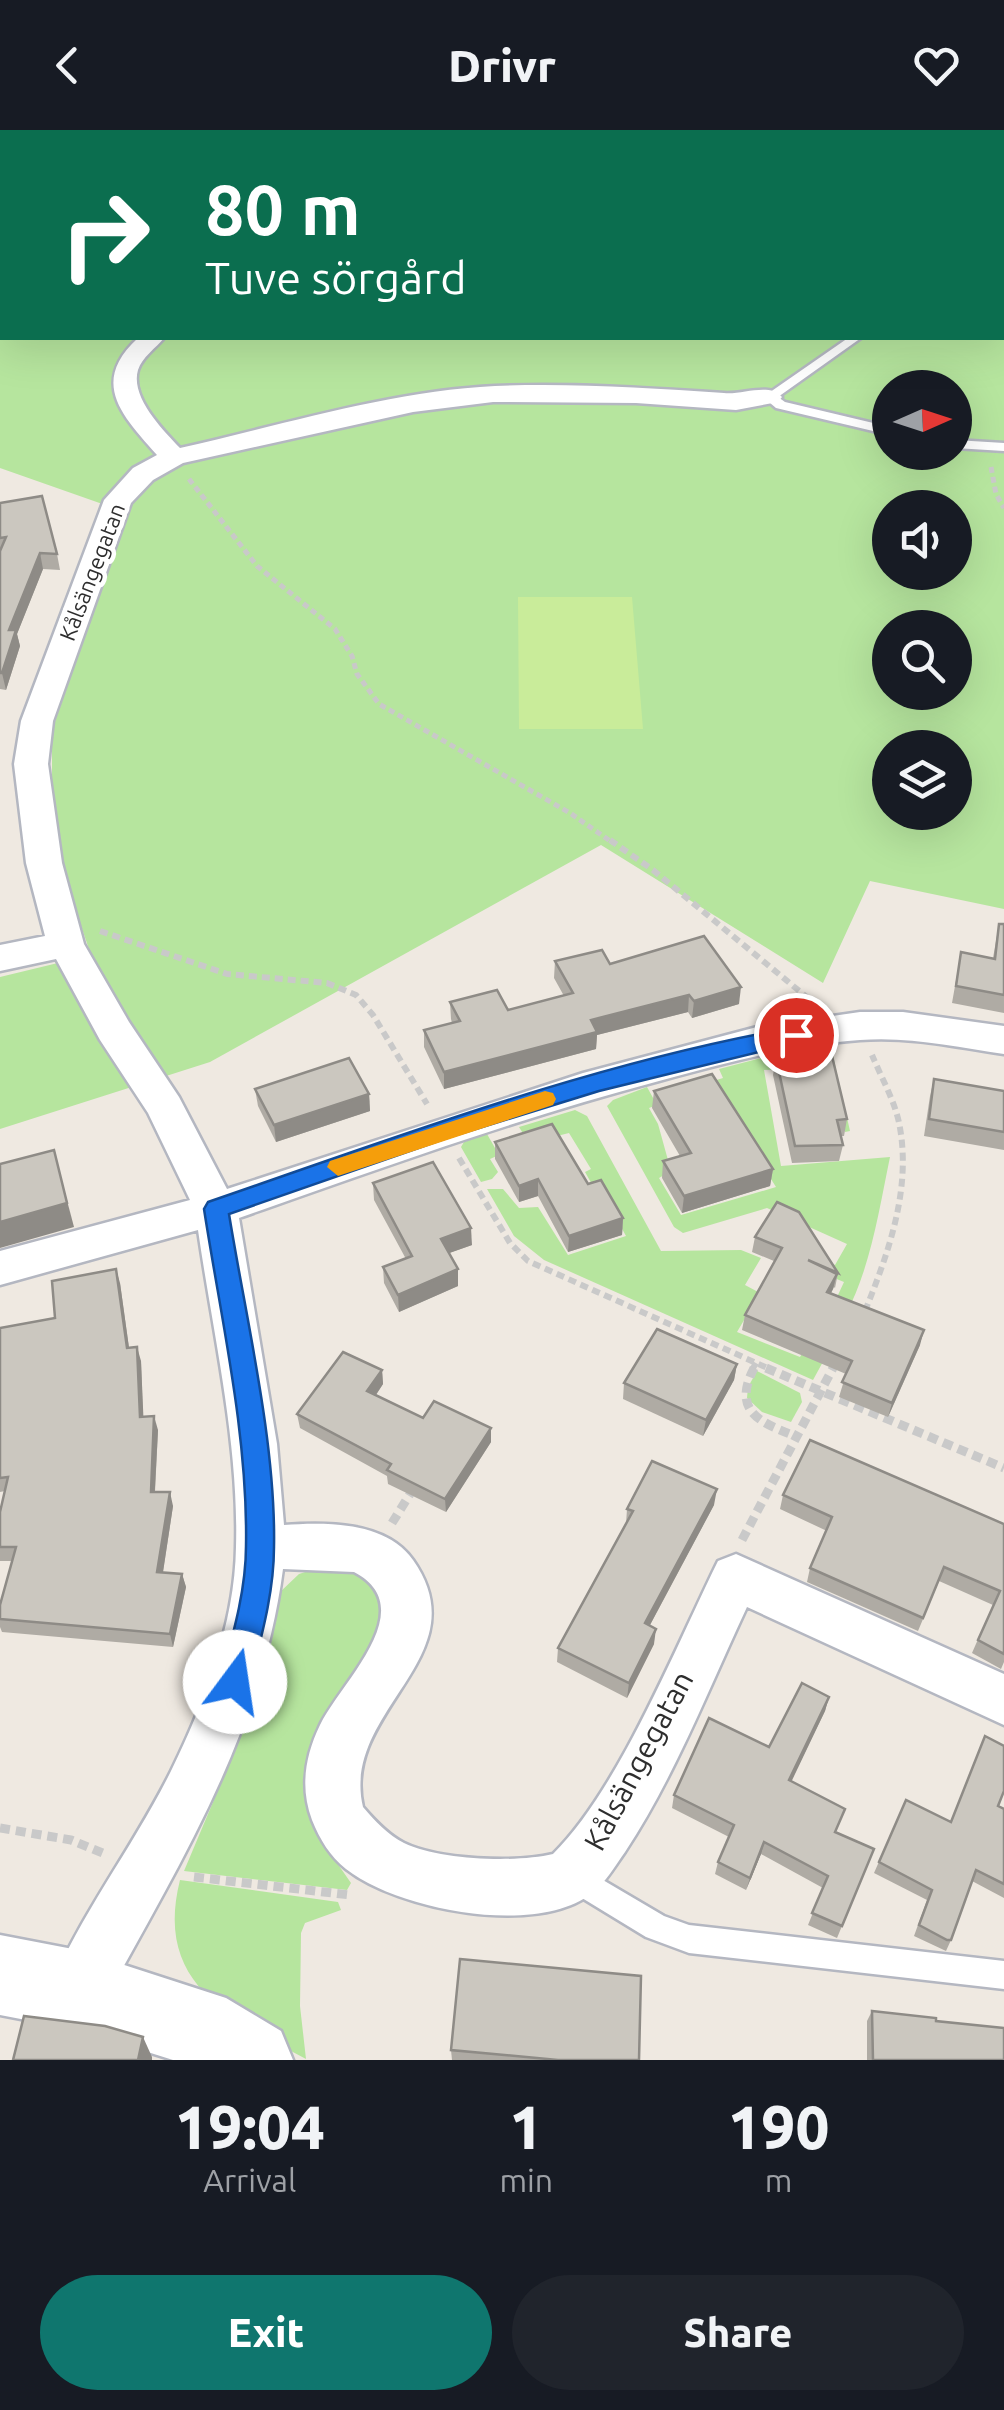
<!DOCTYPE html>
<html lang="en">
<head>
<meta charset="utf-8">
<style>
  :root { --surface:#171b24; --page:#20242c; --text:#f1f3f6; --muted:#9ea1a6; --accent:#0f766e }
  body { margin:0; font-family:Ubuntu,sans-serif; background:var(--page); color:var(--text); height:100vh; display:flex; flex-direction:column; font-size:38px; white-space:nowrap }
  * { box-sizing:border-box; margin:0 }
  p { font-size:32px; color:var(--muted) }
  .icon { flex:none; width:55px; height:55px; fill:none; stroke:currentColor; stroke-width:2; stroke-linecap:round; stroke-linejoin:round }
  .map { position:relative; height:1930px; overflow:hidden }
  .drawer { display:flex; flex-direction:column; background:var(--surface); flex:1 }
  .drawer>* { flex:none }
  .top-card { position:absolute; left:0px; top:0px; width:1005px; height:210px; box-shadow:0 10px 40px #0002; background:#0b6e4f; color:#fff; overflow:hidden }
  .needle { width:65px; rotate:87deg }
  .fabs { position:absolute; left:872px; top:240px; display:grid; gap:20px }
  .fabs a { display:grid; place-items:center; width:100px; height:100px; border-radius:50%; background:var(--surface); box-shadow:0 10px 40px #0002; font-size:50px }
  .pin { position:absolute; display:grid; place-items:center; width:85px; height:85px; color:#fff; margin:-42px; border:5px solid #fff; border-radius:50%; box-shadow:0 2px 10px #0007 }
  .me { position:absolute; width:110px; margin:-55px; rotate:14deg; stroke-linejoin:round; filter:drop-shadow(0 0 8px #0008) }
  .turn { display:flex; align-items:center; gap:35px; height:210px; padding:0 40px; font-size:45px }
  .turn .icon { width:130px; height:130px; stroke-width:2.5 }
  .turn b { display:block; font-size:70px; line-height:85px }
  .eta { display:flex; justify-content:space-evenly; align-items:center; height:170px; text-align:center }
  .eta b { font-size:60px; font-weight:800; line-height:70px }
  .cta { display:flex; gap:20px; margin-top:auto; padding:20px 40px }
  .cta a { flex:1; height:115px; border-radius:60px; background:var(--accent); color:#fff; font-size:40px; font-weight:800; line-height:115px; text-align:center }
  .cta a+a { background:var(--page); color:var(--text) }
  header { display:flex; justify-content:space-between; align-items:center; height:130px; padding:0 40px; background:var(--surface); font-size:45px; font-weight:800 }
  .map>svg:first-child { display:block }
  .green { fill:#b6e59e; fill-rule:evenodd }
  .pitch { fill:#c9ec9a }
  .lines { fill:none; stroke-linecap:round; stroke-linejoin:round }
  .lane-casing { stroke:#b4b7c1; stroke-width:5 }
  .street-casing { stroke:#b4b7c1; stroke-width:5 }
  .secondary-casing { stroke:#b4b7c1; stroke-width:5 }
  .path-far3 { stroke:#c9c9c9; stroke-width:4; stroke-dasharray:4 2.5; stroke-linecap:butt }
  .path-far2 { stroke:#c9c9c9; stroke-width:5; stroke-dasharray:6 4; stroke-linecap:butt }
  .path-far1 { stroke:#c9c9c9; stroke-width:6; stroke-dasharray:8 5; stroke-linecap:butt }
  .path { stroke:#c9c9c9; stroke-width:9; stroke-dasharray:10 6; stroke-linecap:butt }
  .lane { fill:#fff; fill-rule:evenodd }
  .street { fill:#fff; fill-rule:evenodd }
  .secondary { fill:#fff; fill-rule:evenodd }
  .wall { fill:#afaba4 }
  .shaded-wall { fill:#8e8b86 }
  .building { fill:#cbc7bf; stroke:#8e8b86; stroke-width:2.5 }
  .route { fill:#1a73e8; stroke:#114b97; stroke-width:2.5 }
  .slow { fill:#f59e0b }
  .labels { text-anchor:middle; stroke-width:9; stroke-linejoin:round; paint-order:stroke }
  .far-street-label { font-size:22px; fill:#2e2e2e; stroke:#fff }
  .near-street-label { font-size:30px; fill:#2e2e2e; stroke:#fff }
</style>
</head>
<body>
<header><svg class="icon" aria-label="back" viewBox="0 0 24 24"><path d="M15 5l-7 7 7 7"/></svg>Drivr<svg class="icon" aria-label="heart" viewBox="0 0 24 24"><path d="M12 20l-8-8c-3-5 5-10 8-4 3-6 11-1 8 4z"/></svg></header>
<div class="map">
<svg width="1004" height="1930" viewBox="0 0 1004 1930">
  <rect width="100%" height="100%" fill="#efe9e1"/>
  <g class="green">
    <path d="M0 0H1004V779L870 751 823 853 601 715 210 932 0 999V847L91 825 52 711V600L128 383 0 338ZM2 2H1002V208H2ZM890 258H955V322H890ZM890 378H955V442H890ZM890 498H955V562H890ZM890 618H955V682H890Z"/>
    <path d="M831 917 850 1001 845 1002 830 938 764 940 781 1036 890 1027C879 1080 871 1137 845 1186L831 1180 844 1152 812 1139 819 1127 835 1135 847 1114 767 1078 683 1103 674 1097 607 976 613 970 647 957 657 975 649 978 658 994 671 1041 659 1048 681 1085 776 1057 710 952 723 948 719 939 780 923Z"/>
    <path d="M575 980 587 986 661 1121 741 1120 761 1128 745 1155 760 1163 737 1202 800 1227 822 1188 842 1197 813 1250 544 1130 514 1106 487 1059H503L519 1078 538 1077 568 1125 626 1106 603 1064 598 1065 585 1042 591 1039 569 1003 529 1013 519 997Z"/>
    <path d="M487 1004 499 1025 490 1029 498 1042 492 1049 481 1052 461 1017 464 1012Z"/>
    <path d="M757 1241 800 1263 802 1272 791 1292 762 1282 747 1268 748 1257Z"/>
    <path d="M336 1432 372 1448 386 1492 309 1648V1683L314 1700 351 1753 347 1760 184 1741 256 1570 279 1463 299 1444Z"/>
    <path d="M180 1750 338 1772 341 1780 305 1793 301 1803 300 1876 306 1929C228 1887 154 1853 180 1750Z"/>
  </g>
  <path class="pitch" d="M518 467H632L643 599H519Z"/>
  <g class="lines">
    <g class="lane-casing">
      <g id="lane">
        <rect x="1002" y="138" width="2" height="6"/>
        <path d="M848 208H861L778 267 785 272 890 297V305L776 278 763 267Z"/>
        <path d="M955 310 1004 313V321L955 318Z"/>
        <path d="M574 1733 664 1786 689 1795 1004 1831V1859L689 1823 646 1807 564 1757 560 1747 564 1737Z"/>
      </g>
    </g>
    <g class="street-casing">
      <g id="street">
        <path d="M205 0H226L227 2H207Z"/>
        <path d="M138 208H164C156 218 142 227 138 240 130 267 163 300 180 318 283 295 390 261 495 256 571 253 648 258 724 263 742 265 770 252 782 267L778 272 736 280 636 273 493 272 413 282 183 333 153 350 131 373 53 591 48 634 62 733 84 814 129 892 179 967 227 1059 583 943 757 897 860 882H903L1004 896V924C957 917 908 906 860 910 792 915 725 933 659 951 516 989 378 1039 239 1088L277 1314 284 1395C325 1392 386 1391 413 1430 481 1527 340 1580 363 1677 375 1691 388 1705 404 1713 439 1730 515 1733 553 1724 619 1659 676 1516 718 1431L736 1424 1004 1544V1595L747 1477C709 1558 675 1646 625 1722 615 1736 606 1752 592 1763 537 1807 398 1780 346 1739 330 1726 320 1710 312 1690 300 1658 305 1626 320 1595 341 1552 423 1478 354 1442L283 1439C261 1606 178 1736 99 1881L78 1889 57 1881 49 1860C81 1783 134 1716 171 1641 204 1574 235 1493 236 1417 239 1312 213 1204 198 1100L0 1155V1121L190 1070 148 983 100 910 56 829 0 841V815L45 806 26 733 14 634 21 591 104 370 133 338 157 325C121 285 90 252 138 208Z"/>
      </g>
    </g>
    <g class="secondary-casing">
      <path id="secondary" d="M0 1805 78 1820 226 1868 281 1901 293 1930H173L78 1900 0 1885Z"/>
    </g>
    <path class="path-far3" d="M707 2 723 0"/>
    <g class="path-far2">
      <path d="M991 337 996 364 1004 378"/>
      <path d="M189 349 257 436 335 499 352 526 357 544 379 574 570 683 613 713"/>
    </g>
    <g class="path-far1">
      <path d="M610 710 653 740 809 869"/>
      <path d="M100 801 227 844 327 853 356 865 373 885 427 974"/>
      <path d="M459 1028 510 1113 528 1131 772 1240"/>
      <path d="M865 1181C888 1124 911 1061 900 998 896 973 882 949 872 925"/>
      <path d="M752 1240 756 1233"/>
      <path d="M832 1240 837 1231"/>
    </g>
    <g class="path">
      <path d="M754 1238C732 1281 759 1292 795 1306"/>
      <path d="M766 1238 1004 1338"/>
      <path d="M392 1393 410 1364"/>
      <path d="M742 1410 833 1238"/>
      <path d="M0 1698 71 1710 105 1724"/>
      <path d="M194 1747 350 1765"/>
    </g>
    <use href="#lane" class="lane"/>
    <use href="#street" class="street"/>
    <use href="#secondary" class="secondary"/>
  </g>
  <g class="wall">
    <path d="M0 373 57 424 60 440 43 439 17 504 20 516 6 560 0 559Z"/>
    <path d="M999 794H1004V883L952 873 961 822 993 828Z"/>
    <path d="M555 831 610 834 739 874 692 888 688 882 597 905 596 919 444 959 424 917V900L452 893 451 889 450 872 508 880 564 866 554 848Z"/>
    <path d="M776 928 847 989 844 1006H841L843 1015 839 1031 792 1033 773 945Z"/>
    <path d="M934 949 1004 961V1020L924 1006 930 966Z"/>
    <path d="M255 959 369 964 370 981 276 1012 258 976Z"/>
    <path d="M654 961 773 1039 770 1056 682 1083 662 1048 663 1031 680 1026 652 978Z"/>
    <path d="M495 1012 588 1054 623 1088 622 1105 568 1122 538 1066 519 1072 495 1029Z"/>
    <path d="M373 1053 472 1115 449 1123 458 1139V1156L399 1182 384 1153 383 1137 406 1129 374 1070Z"/>
    <path d="M755 1107 838 1143 835 1158 834 1157 831 1163 920 1215 888 1287 839 1267 846 1244 742 1200 745 1185 774 1131 752 1122Z"/>
    <path d="M120 1153 129 1218 141 1231 143 1287 158 1300 155 1362 173 1376 163 1442 182 1444 186 1457 173 1517 2 1502 0 1497V1475L12 1431H0V1382L5 1361 0 1362V1198L55 1188Z"/>
    <path d="M737 1234 734 1250 703 1306 623 1269 624 1253Z"/>
    <path d="M382 1240 383 1254 376 1265 423 1288 491 1298V1312L446 1382 388 1354 387 1346 300 1298 297 1284Z"/>
    <path d="M783 1365 1004 1394V1532L1001 1539 972 1523 993 1475 939 1451 918 1501 807 1452 810 1438 827 1401 780 1379Z"/>
    <path d="M714 1375 650 1495 654 1514 627 1568 557 1532 558 1518 626 1394 627 1379Z"/>
    <path d="M829 1567 825 1581 791 1651 836 1703 874 1719 837 1808 808 1795 823 1758 761 1724 746 1760 715 1744 718 1732 729 1707 672 1678 674 1665 769 1617Z"/>
    <path d="M906 1670 951 1692 998 1676 1004 1679V1768L972 1751 951 1810 946 1821 914 1806 927 1770 874 1743Z"/>
    <path d="M872 1881 936 1891 1004 1930H867V1891Z"/>
    <path d="M451 1920 639 1930H452Z"/>
  </g>
  <g class="shaded-wall">
    <path d="M40 423 43 439 17 504 20 516 6 560 2 543 9 500Z"/>
    <path d="M741 857 739 874 692 888 694 871Z"/>
    <path d="M689 865 688 882 597 905 596 919 444 959V942L591 890Z"/>
    <path d="M369 964 370 981 276 1012 274 995Z"/>
    <path d="M773 1039 770 1056 682 1083 684 1066Z"/>
    <path d="M60 1044 74 1097 0 1118V1092Z"/>
    <path d="M538 1049V1066L519 1072V1056Z"/>
    <path d="M623 1088 622 1105 568 1122 569 1106Z"/>
    <path d="M471 1098 472 1115 441 1126V1109Z"/>
    <path d="M116 1139 120 1153 131 1232 127 1218Z"/>
    <path d="M458 1139V1156L399 1182 398 1165Z"/>
    <path d="M837 1144 833 1159 824 1176 827 1162Z"/>
    <path d="M924 1200 920 1215 888 1287 892 1273Z"/>
    <path d="M137 1217 141 1231 144 1301 140 1287Z"/>
    <path d="M737 1234 734 1250 703 1306 706 1290Z"/>
    <path d="M382 1240 383 1254 369 1275 367 1261Z"/>
    <path d="M154 1286 158 1300 154 1376 151 1362Z"/>
    <path d="M491 1298V1312L446 1382 445 1369Z"/>
    <path d="M717 1359 714 1375 643 1508 645 1493Z"/>
    <path d="M170 1362 173 1376 161 1455 157 1442Z"/>
    <path d="M182 1444 186 1457 173 1517 170 1504Z"/>
    <path d="M656 1499 654 1514 627 1568 629 1553Z"/>
    <path d="M829 1567 825 1581 786 1663 789 1650Z"/>
    <path d="M764 1712 761 1724 746 1760 750 1748Z"/>
    <path d="M143 1907 152 1927V1930H138Z"/>
  </g>
  <g class="building">
    <path d="M42 366 57 424 40 423 9 500H16L2 543H0V421L6 407 0 408V373Z"/>
    <path d="M999 794H1004V865L956 856 961 822 995 829Z"/>
    <path d="M704 806 741 857 694 871 689 865 591 890 597 902 444 942 424 900 460 891 450 872 497 860 508 880 573 863 555 831 602 820 610 834Z"/>
    <path d="M832 926 847 989 837 990 843 1015 795 1016 776 928Z"/>
    <path d="M349 928 369 964 274 995 255 959Z"/>
    <path d="M712 944 773 1039 684 1066 663 1031 691 1023 654 961Z"/>
    <path d="M934 949 1004 961V1002L929 989Z"/>
    <path d="M552 994 588 1054 601 1050 623 1088 569 1106 538 1049 519 1056 495 1012Z"/>
    <path d="M54 1020 67 1073 0 1092V1034Z"/>
    <path d="M433 1032 471 1098 441 1109 458 1139 398 1165 383 1137 412 1126 373 1053Z"/>
    <path d="M777 1072 799 1082 838 1143 808 1130 837 1144 827 1162 924 1200 892 1273 842 1252 852 1231 745 1185 782 1118 755 1107Z"/>
    <path d="M116 1139 127 1218 137 1217 140 1287 154 1286 151 1362H170L157 1442 182 1444 170 1504 0 1489V1475L16 1417H0V1382L8 1347 0 1348V1198L55 1188 52 1151Z"/>
    <path d="M657 1199 737 1234 706 1290 624 1253Z"/>
    <path d="M343 1222 382 1240 367 1261 423 1288 434 1271 491 1298 445 1369 387 1340 391 1334 297 1284Z"/>
    <path d="M810 1310 1004 1394V1524L978 1510 1000 1461 944 1437 923 1488 810 1438 832 1387 783 1365Z"/>
    <path d="M652 1331 717 1359 645 1493 656 1499 629 1553 558 1518 633 1381 627 1379Z"/>
    <path d="M802 1553 829 1567 789 1650 845 1679 835 1702 874 1719 842 1796 812 1783 828 1746 764 1712 750 1748 718 1732 734 1695 674 1665 709 1588 769 1617Z"/>
    <path d="M985 1606 1004 1616V1661L998 1676 1004 1679V1754L976 1740 951 1810H947L919 1795 932 1760 879 1732 906 1670 951 1692Z"/>
    <path d="M460 1829 641 1846 639 1930H558L451 1920Z"/>
    <path d="M872 1881 936 1888V1891L1004 1898V1930H873Z"/>
    <path d="M24 1886 105 1896 143 1907 138 1930H13Z"/>
  </g>
  <path class="route" d="M796 897 804 900 807 905 804 911 599 961 450 1007 229 1084C246 1189 276 1312 274 1417 274 1463 261 1508 250 1552L245 1562 235 1566 225 1562 220 1552C232 1508 246 1462 246 1416 248 1304 221 1189 204 1079L208 1072C400 1006 595 932 796 897Z"/>
  <path class="slow" d="M545 961 553 963 556 969 553 975 338 1046 327 1037 330 1031Z"/>
  <g class="labels">
    <g class="far-street-label">
      <text transform="translate(92 442) rotate(-69)" y="8">Kålsängegatan</text>
    </g>
    <g class="near-street-label">
      <text transform="translate(639 1631) rotate(-62)" y="10">Kålsängegatan</text>
    </g>
  </g>
</svg>
<div class="fabs">
<a><svg class="needle" viewBox="-14 -14 28 28"><path d="M0-13l5 13h-10z" fill="#e53935"/><path d="M0 13l5-13h-10z" fill="#9ea1a6"/></svg></a>
<a><svg class="icon" aria-label="sound" viewBox="0 0 24 24"><path d="M4 9h4l5-4v14l-5-4H4zM17 9q2 3 0 6"/></svg></a>
<a><svg class="icon" aria-label="search" viewBox="0 0 24 24"><circle cx="10" cy="10" r="6"/><path d="M15 15l6 6"/></svg></a>
<a><svg class="icon" aria-label="layers" viewBox="0 0 24 24"><path d="M12 4l9 5-9 5-9-5zM3 14l9 5 9-5"/></svg></a>
</div>
<div class="pin" style="left:796px;top:905px;background:#d93025"><svg class="icon" aria-label="arrive" viewBox="0 0 24 24"><path d="M6 21V4h12l-3 4 3 4H6"/></svg></div>
<svg class="me" style="left:235px;top:1552px" viewBox="-20 -20 40 40"><circle r="19" fill="#fff"/><path d="M0-13L10 11 0 6-10 11z" fill="#1a73e8"/></svg>
<div class="top-card">
<div class="turn"><svg class="icon" aria-label="right" viewBox="0 0 24 24"><path d="M7 20v-9h11M14 6l5 5-5 5"/></svg><div><b>80 m</b>Tuve sörgård</div></div>
</div>
</div>
<section class="drawer">
<div class="eta">
<div><b>19:04</b><p>Arrival</p></div>
<div><b>1</b><p>min</p></div>
<div><b>190</b><p>m</p></div>
</div>
<div class="cta"><a>Exit</a><a>Share</a></div>
</section>
</body>
</html>
